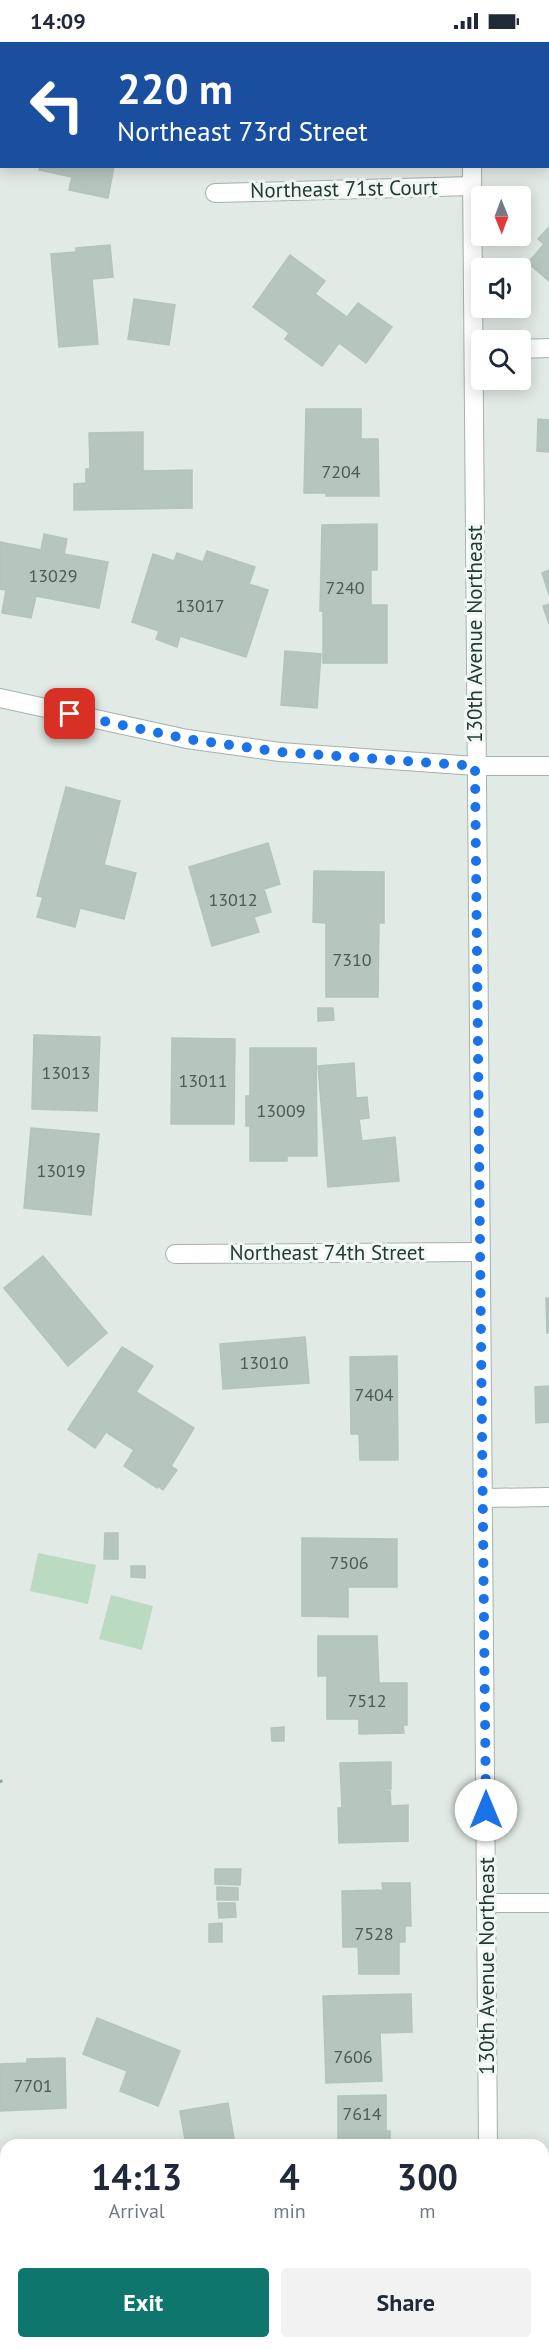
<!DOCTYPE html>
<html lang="en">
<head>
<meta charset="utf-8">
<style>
  :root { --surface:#fff; --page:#f2f2f3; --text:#1f2937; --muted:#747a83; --accent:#0f766e }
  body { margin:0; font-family:"PT Sans",sans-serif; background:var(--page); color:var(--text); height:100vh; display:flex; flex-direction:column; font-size:22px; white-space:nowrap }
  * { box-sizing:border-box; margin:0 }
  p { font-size:20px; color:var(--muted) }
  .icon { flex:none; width:33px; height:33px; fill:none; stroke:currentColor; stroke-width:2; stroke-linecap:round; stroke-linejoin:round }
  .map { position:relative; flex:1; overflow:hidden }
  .panel { position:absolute; left:0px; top:2097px; width:549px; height:210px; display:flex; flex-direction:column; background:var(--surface); border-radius:18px 18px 0 0; box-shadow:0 3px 15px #0003 }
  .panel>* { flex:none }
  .top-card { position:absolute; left:0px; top:0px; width:549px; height:126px; box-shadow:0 3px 15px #0003; background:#1a4fa0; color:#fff; overflow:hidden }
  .needle { width:39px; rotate:179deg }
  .buttons { position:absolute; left:471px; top:144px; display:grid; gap:12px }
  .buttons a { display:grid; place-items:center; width:60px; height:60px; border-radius:6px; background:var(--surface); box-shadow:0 3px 15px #0003; font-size:30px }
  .pin { position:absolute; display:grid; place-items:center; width:51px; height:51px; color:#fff; margin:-26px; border-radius:12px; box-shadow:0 3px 9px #0006 }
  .me { position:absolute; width:66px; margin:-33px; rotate:0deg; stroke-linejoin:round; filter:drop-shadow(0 0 4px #0008) }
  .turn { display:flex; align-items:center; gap:21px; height:126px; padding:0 18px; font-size:27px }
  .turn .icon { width:78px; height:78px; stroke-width:2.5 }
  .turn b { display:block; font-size:42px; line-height:51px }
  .eta { display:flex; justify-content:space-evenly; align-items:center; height:102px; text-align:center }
  .eta b { font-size:36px; font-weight:600; line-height:42px }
  .cta { display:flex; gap:12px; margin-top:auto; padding:12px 18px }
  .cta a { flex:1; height:69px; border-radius:6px; background:var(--accent); color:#fff; font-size:24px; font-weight:600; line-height:69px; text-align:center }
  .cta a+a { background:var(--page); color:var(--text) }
  .status { display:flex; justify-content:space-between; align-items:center; height:42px; padding:0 30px; background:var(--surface); direction:ltr }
  .status svg { height:16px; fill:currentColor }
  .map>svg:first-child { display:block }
  .green { fill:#badbc1 }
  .building { fill:#b6c5be; stroke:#b3c4bc; stroke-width:1.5 }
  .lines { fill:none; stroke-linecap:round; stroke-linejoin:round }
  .minor-casing { stroke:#a4b2ac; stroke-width:20 }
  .path { stroke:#83ac9d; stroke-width:4; stroke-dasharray:3 4.5; stroke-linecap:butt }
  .minor { stroke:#fff; stroke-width:18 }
  .route { stroke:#1a73e8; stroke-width:10; stroke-dasharray:0 18 }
  .labels { text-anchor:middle; stroke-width:6; stroke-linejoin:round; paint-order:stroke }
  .number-label { font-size:18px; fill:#475d55 }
  .street-label { font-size:21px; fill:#223a32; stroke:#f1f7f4 }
</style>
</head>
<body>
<div class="status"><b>14:09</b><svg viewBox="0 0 49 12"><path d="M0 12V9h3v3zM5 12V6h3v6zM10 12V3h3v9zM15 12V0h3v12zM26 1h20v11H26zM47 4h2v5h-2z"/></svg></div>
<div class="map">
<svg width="549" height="2307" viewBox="0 0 549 2307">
  <rect width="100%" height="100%" fill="#e1eae5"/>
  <g class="green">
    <path d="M38 1511 96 1523 88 1562 30 1549Z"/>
    <path d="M111 1553 153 1564 142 1608 99 1597Z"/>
  </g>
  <g class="building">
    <path d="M40 124H114L108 156 69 148 72 135 39 128Z"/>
    <path d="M549 185V239L528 221 544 202 538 197Z"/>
    <path d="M110 203 113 235 92 237 98 302 59 305 51 212 76 210V206Z"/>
    <path d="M290 213 325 239 315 252 347 275 358 261 392 285 366 321 339 301 322 324 285 297 289 291 253 265Z"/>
    <path d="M134 257 175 263 169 303 128 297Z"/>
    <path d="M306 367H361V397H378L379 454H326V451H304Z"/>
    <path d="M538 377 549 378V410L537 409Z"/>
    <path d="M143 390V429L192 428V466L74 468V442L86 441V427H90L89 391Z"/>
    <path d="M377 482V528H371V563H387V621H323V569H320L322 483Z"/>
    <path d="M44 492 67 497 64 512 108 520 99 566 36 554 31 576 2 571 6 548 0 547V500L41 508Z"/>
    <path d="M207 509 255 525 249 542 268 548 246 615 180 594 177 605 156 597 159 589 132 580 153 512 174 519 177 511 203 520Z"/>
    <path d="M549 528V553L542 531Z"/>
    <path d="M549 562V582L543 564Z"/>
    <path d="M285 609 321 612 317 666 281 663Z"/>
    <path d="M66 745 120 759 104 823 136 831 124 877 80 866 75 885 37 875 43 855 37 854Z"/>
    <path d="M268 801 280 842 264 847 271 870 254 875 259 890 212 904 189 825Z"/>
    <path d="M314 829 384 830V881H379L378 955H326V881L313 880Z"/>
    <path d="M318 966H333L334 978 318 979Z"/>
    <path d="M34 993 100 995 97 1069 32 1067Z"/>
    <path d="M172 996 235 997 234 1082H171Z"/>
    <path d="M250 1006H316L317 1114H287V1119H250V1084H246V1054H250Z"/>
    <path d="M354 1021 356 1056 367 1055 369 1076 359 1077 362 1099 395 1095 399 1139 328 1145 318 1024Z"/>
    <path d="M31 1086 99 1092 91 1173 24 1166Z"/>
    <path d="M43 1214 107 1291 68 1324 4 1246Z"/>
    <path d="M546 1256H549V1291H547Z"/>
    <path d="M305 1295 309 1341 223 1347 220 1302Z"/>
    <path d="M122 1305 153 1324 136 1350 194 1386 171 1424 177 1428 163 1448 158 1444 157 1446 124 1424 134 1408 106 1390 95 1406 68 1387Z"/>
    <path d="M397 1314 398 1418H360L359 1392H351L350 1315Z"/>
    <path d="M549 1344V1380L536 1381 535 1345Z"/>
    <path d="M105 1491H118V1517H104Z"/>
    <path d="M302 1496 397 1497V1545H348V1575L302 1574Z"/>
    <path d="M131 1524H145V1536L131 1535Z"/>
    <path d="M318 1594H377L379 1641H407V1683H403L404 1691 359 1692V1677H327V1634H318Z"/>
    <path d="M284 1685V1699H272L271 1686Z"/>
    <path d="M391 1720V1747H385V1749H390L391 1764 408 1763V1799L339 1801 338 1766H342L340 1721Z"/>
    <path d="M215 1827H241L240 1843 215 1842Z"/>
    <path d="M382 1841H410L411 1884H405V1900H399V1932H359L358 1905H343L342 1849 383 1848Z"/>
    <path d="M217 1845 238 1846V1858H217Z"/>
    <path d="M218 1861H235L236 1875 219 1876Z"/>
    <path d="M222 1881V1900H209V1882Z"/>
    <path d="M411 1952 412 1990 380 1991 382 2039 326 2041 323 1954Z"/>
    <path d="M97 1976 180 2009 158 2064 120 2049 127 2029 83 2012Z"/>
    <path d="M65 2016 66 2066 0 2069V2022L27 2021V2017Z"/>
    <path d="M386 2053V2089H390V2100L407 2099V2103H338V2054Z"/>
    <path d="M228 2061 235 2103H186L180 2069Z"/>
    <rect x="151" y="2301" width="79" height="6"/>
    <rect x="248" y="2304" width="76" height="3"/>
  </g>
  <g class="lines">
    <g class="minor-casing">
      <g id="minor">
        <path d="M469 0V2"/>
        <path d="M472 124 488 2103"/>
        <path d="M215 151 472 144"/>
        <path d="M520 307 549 306"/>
        <path d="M0 656 187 697 280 710 475 724H549"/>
        <path d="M175 1212 479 1210"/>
        <path d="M484 1456 549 1455"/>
        <path d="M486 1861H549"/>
        <path d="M0 2129H6"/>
        <path d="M543 2222H549"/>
        <path d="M0 2272 6 2249"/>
        <path d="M490 2301V2307"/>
      </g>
    </g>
    <path class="path" d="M0 1738 2 1743"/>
    <use href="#minor" class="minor"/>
  </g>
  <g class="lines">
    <path class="route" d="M70 672 187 697 280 710 475 724 486 1768"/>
  </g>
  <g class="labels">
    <g class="number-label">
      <text x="341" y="436">7204</text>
      <text x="53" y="540">13029</text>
      <text x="345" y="552">7240</text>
      <text x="200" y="570">13017</text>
      <text x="233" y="864">13012</text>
      <text x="352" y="924">7310</text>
      <text x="66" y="1037">13013</text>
      <text x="203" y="1045">13011</text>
      <text x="281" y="1075">13009</text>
      <text x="61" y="1135">13019</text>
      <text x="264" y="1327">13010</text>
      <text x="374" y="1359">7404</text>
      <text x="349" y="1527">7506</text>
      <text x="367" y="1665">7512</text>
      <text x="374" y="1898">7528</text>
      <text x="353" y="2021">7606</text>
      <text x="33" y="2050">7701</text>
      <text x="362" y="2078">7614</text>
    </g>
    <g class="street-label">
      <text transform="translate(344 147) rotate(-1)" y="7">Northeast 71st Court</text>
      <text transform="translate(475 592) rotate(-90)" y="7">130th Avenue Northeast</text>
      <text x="327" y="1218">Northeast 74th Street</text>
      <text transform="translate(487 1924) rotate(-90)" y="7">130th Avenue Northeast</text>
    </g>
  </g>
</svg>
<div class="buttons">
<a><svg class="needle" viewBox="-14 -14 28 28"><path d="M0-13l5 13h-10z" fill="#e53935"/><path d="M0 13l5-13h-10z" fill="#747a83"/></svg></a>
<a><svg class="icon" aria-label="sound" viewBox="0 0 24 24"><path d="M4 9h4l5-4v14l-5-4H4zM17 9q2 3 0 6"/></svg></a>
<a><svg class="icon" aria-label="search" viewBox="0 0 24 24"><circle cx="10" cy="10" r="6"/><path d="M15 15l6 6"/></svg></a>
</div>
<div class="pin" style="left:70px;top:672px;background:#d93025"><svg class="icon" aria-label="arrive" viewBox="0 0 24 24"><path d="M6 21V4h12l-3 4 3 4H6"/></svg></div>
<svg class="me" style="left:486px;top:1768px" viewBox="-20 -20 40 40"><circle r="19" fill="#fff"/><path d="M0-13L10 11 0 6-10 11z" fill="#1a73e8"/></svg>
<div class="top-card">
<div class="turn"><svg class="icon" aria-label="left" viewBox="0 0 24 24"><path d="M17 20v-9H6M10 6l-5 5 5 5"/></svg><div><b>220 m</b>Northeast 73rd Street</div></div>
</div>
<section class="panel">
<div class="eta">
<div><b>14:13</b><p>Arrival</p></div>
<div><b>4</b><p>min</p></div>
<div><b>300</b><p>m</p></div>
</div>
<div class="cta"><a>Exit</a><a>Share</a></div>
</section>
</div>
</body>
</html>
